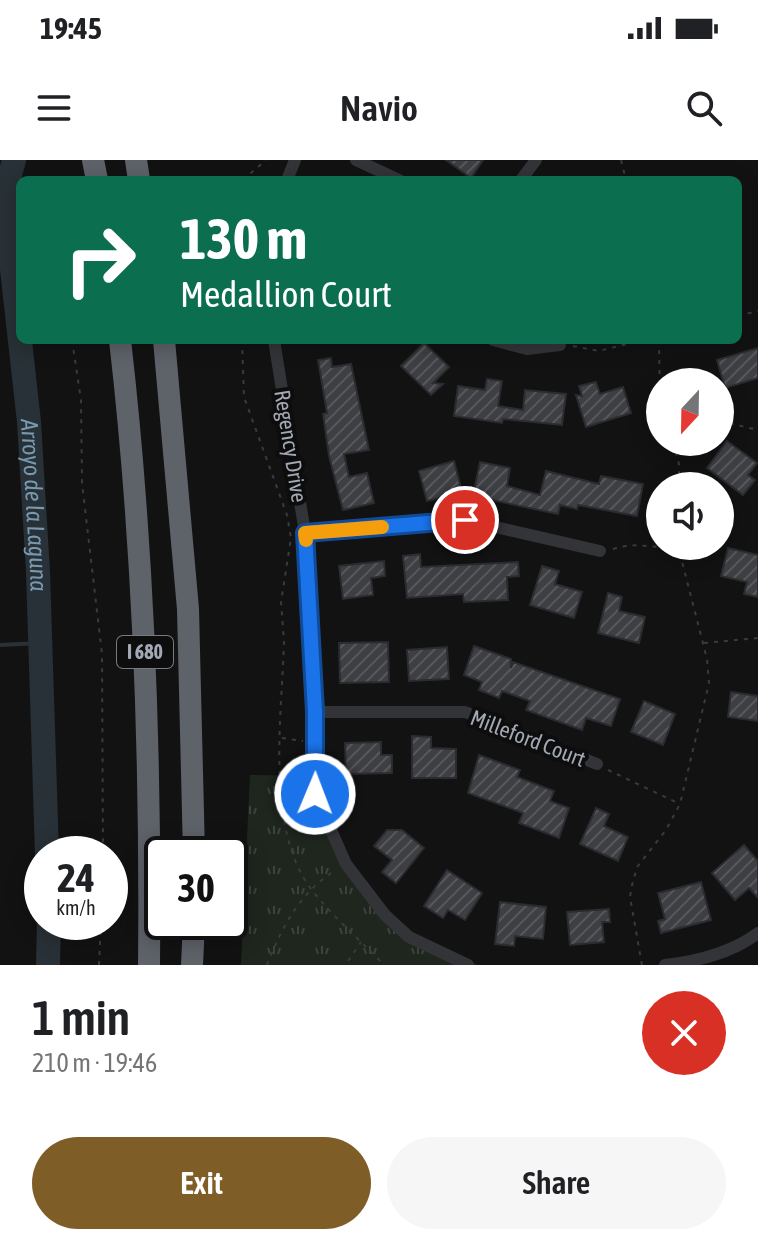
<!DOCTYPE html>
<html lang="en">
<head>
<meta charset="utf-8">
<style>
  :root { --surface:#fff; --page:#f6f6f6; --text:#202124; --muted:#757577; --accent:#7f5d26 }
  body { margin:0; font-family:"Asap Condensed",sans-serif; background:var(--page); color:var(--text); height:100vh; display:flex; flex-direction:column; font-size:30px; white-space:nowrap }
  * { box-sizing:border-box; margin:0 }
  p { font-size:26px; color:var(--muted) }
  .icon { flex:none; width:44px; height:44px; fill:none; stroke:currentColor; stroke-width:2; stroke-linecap:round; stroke-linejoin:round }
  .map { position:relative; height:805px; overflow:hidden }
  .drawer { display:flex; flex-direction:column; background:var(--surface); flex:1 }
  .drawer>* { flex:none }
  .hud { position:absolute; left:16px; top:16px; width:726px; height:168px; border-radius:12px; box-shadow:0 4px 20px #0003; background:#0b6e4f; color:#fff; overflow:hidden }
  .needle { width:52px; rotate:202deg }
  .fabs { position:absolute; left:646px; top:208px; display:grid; gap:16px }
  .fabs a { display:grid; place-items:center; width:88px; height:88px; border-radius:50%; background:var(--surface); box-shadow:0 4px 20px #0003; font-size:40px }
  .speed { position:absolute; left:24px; top:676px; display:flex; gap:16px; font-size:40px; font-weight:700; text-align:center }
  .speed>* { display:grid; place-content:center; width:104px; height:104px; border-radius:50%; background:var(--surface); box-shadow:0 4px 20px #0003; line-height:1 }
  .speed small { font-size:20px; font-weight:400 }
  .speed .limit { border:4px solid #111; border-radius:12px; background:#fff; color:#111 }
  .pin { position:absolute; display:grid; place-items:center; width:68px; height:68px; color:#fff; margin:-34px; border:4px solid #fff; border-radius:50%; box-shadow:0 2px 8px #0007 }
  .me { position:absolute; width:88px; margin:-44px; rotate:1deg; stroke-linejoin:round; filter:drop-shadow(0 0 6px #0008) }
  .turn { display:flex; align-items:center; gap:28px; height:168px; padding:0 32px; font-size:36px }
  .turn .icon { width:104px; height:104px; stroke-width:2.5 }
  .turn b { display:block; font-size:56px; line-height:68px }
  .round { display:grid; place-items:center; flex:none; width:84px; height:84px; border-radius:42px; background:var(--page) }
  .head { display:flex; align-items:center; justify-content:space-between; height:136px; padding:0 32px }
  h1 { font-size:48px; font-weight:600; line-height:60px }
  .button { display:flex; gap:16px; margin-top:auto; padding:16px 32px }
  .button a { flex:1; height:92px; border-radius:48px; background:var(--accent); color:#fff; font-size:32px; font-weight:600; line-height:92px; text-align:center }
  .button a+a { background:var(--page); color:var(--text) }
  .status { display:flex; justify-content:space-between; align-items:center; height:56px; padding:0 40px; background:var(--surface); direction:ltr }
  .status svg { height:22px; fill:currentColor }
  header { display:flex; justify-content:space-between; align-items:center; height:104px; padding:0 32px; background:var(--surface); font-size:36px; font-weight:600 }
  .map>svg:first-child { display:block }
  .park { fill:url(#park-tufts) }
  .lines { fill:none; stroke-linecap:round; stroke-linejoin:round }
  .stream { stroke:#283137; stroke-width:4 }
  .river { stroke:#283137; stroke-width:24 }
  .building { fill:url(#building-hatch); stroke:#2b2c2f; stroke-width:2 }
  .path { stroke:#383b3f; stroke-width:2; stroke-dasharray:4 6; stroke-linecap:butt }
  .street { stroke:#323438; stroke-width:12 }
  .highway { stroke:#5e6269; stroke-width:22 }
  .highway-bridge { stroke:#5e6269; stroke-width:22 }
  .route-casing { stroke:#114b97; stroke-width:20 }
  .route { stroke:#1a73e8; stroke-width:14 }
  .slow { stroke:#f59e0b; stroke-width:14 }
  .labels { text-anchor:middle; stroke-width:8; stroke-linejoin:round; paint-order:stroke }
  .shield { fill:#0d0d0e; stroke:#767a82; stroke-width:2 }
  .shield-label { font-size:20px; font-weight:bold; fill:#a3a9b4 }
  .street-label { font-size:22px; fill:#a3a9b4; stroke:#0d0d0e }
  .water-label { font-size:24px; font-style:italic; fill:#7899b0; stroke:#0d0d0e }
</style>
</head>
<body>
<div class="status"><b>19:45</b><svg viewBox="0 0 49 12"><path d="M0 12V9h3v3zM5 12V6h3v6zM10 12V3h3v9zM15 12V0h3v12zM26 1h20v11H26zM47 4h2v5h-2z"/></svg></div>
<header><svg class="icon" aria-label="menu" viewBox="0 0 24 24"><path d="M4 6h16M4 12h16M4 18h16"/></svg>Navio<svg class="icon" aria-label="search" viewBox="0 0 24 24"><circle cx="10" cy="10" r="6"/><path d="M15 15l6 6"/></svg></header>
<div class="map">
<svg width="758" height="805" viewBox="0 0 758 805">
  <defs>
    <pattern id="park-tufts" width="24" height="20" patternUnits="userSpaceOnUse" patternTransform="scale(2)"><rect width="24" height="20" fill="#1e261e"/><path d="M3 7l-1-3M5 7V3M7 7l1-3M15 17l-1-3M17 17v-4M19 17l1-3" fill="none" stroke="#3c433c"/></pattern>
    <pattern id="building-hatch" width="6" height="6" patternUnits="userSpaceOnUse" patternTransform="scale(2)"><rect width="6" height="6" fill="#3d3f43"/><path d="M-1 1l2-2M0 6l6-6M5 7l2-2" fill="none" stroke="#56585c"/></pattern>
  </defs>
  <rect width="100%" height="100%" fill="#121213"/>
  <path class="park" d="M250 615 313 616 333 686 408 772 478 805H241Z"/>
  <g class="lines">
    <g class="stream">
      <path d="M0 103 9 104"/>
      <path d="M0 485 40 483"/>
    </g>
    <g class="river">
      <path id="s1" d="M14 0 4 37 29 262 38 412 47 694"/>
      <path d="M48 805 49 762"/>
    </g>
  </g>
  <g class="building">
    <path d="M446 0H483L471 18Z"/>
    <path d="M424 183 449 207 433 223 443 224 431 235 401 206Z"/>
    <path d="M758 188V218L725 228 717 200Z"/>
    <path d="M331 198 332 207 351 204 369 290 344 294 349 317 367 313 374 343 343 350 329 296 323 254 327 253 318 200Z"/>
    <path d="M487 219 502 221 498 246 523 250 525 230 566 234 562 265 503 259 502 263 454 256 458 226 485 230Z"/>
    <path d="M596 222 600 234 623 227 631 253 586 267 576 235 582 236 579 226Z"/>
    <path d="M727 281 757 303 748 315 755 320 743 335 707 308Z"/>
    <path d="M454 301 462 332 427 341 419 311Z"/>
    <path d="M480 302 510 308 507 326 540 335 546 311 599 324 601 316 643 324 637 356 578 345 577 349 560 345 558 354 473 336Z"/>
    <path d="M728 388 758 395V437L744 434 747 422 721 416Z"/>
    <path d="M420 394 421 407 518 402 519 416 507 417 508 440 464 442 463 434 407 438 403 396Z"/>
    <path d="M384 401 385 416 371 418 373 435 343 439 339 406Z"/>
    <path d="M542 406 559 411 555 424 582 432 574 458 530 445Z"/>
    <path d="M608 433 622 437 619 451 645 457 639 483 598 473Z"/>
    <path d="M388 482 389 522 340 523 339 483Z"/>
    <path d="M474 486 511 499V508L513 502 620 539 611 566 586 558 582 570 526 550 530 541 502 531 499 538 479 530 482 522 464 515Z"/>
    <path d="M447 487 449 519 409 521 407 490Z"/>
    <path d="M731 532 758 536V561L728 557Z"/>
    <path d="M644 541 675 554 663 585 631 572Z"/>
    <path d="M412 576 431 577V588L456 589V618H412Z"/>
    <path d="M381 582V595H392V613L346 614 345 583Z"/>
    <path d="M479 595 520 610 517 617 554 631 550 641 569 648 559 678 519 663 523 653 468 633Z"/>
    <path d="M596 648 609 654 604 666 628 677 618 701 580 684Z"/>
    <path d="M387 670H402L424 688 396 723 382 712 392 700 374 686Z"/>
    <path d="M744 685 758 701V738L749 728 735 740 712 713Z"/>
    <path d="M447 710 482 733 465 760 448 750 443 758 424 746Z"/>
    <path d="M701 722 711 760 661 773 658 761 665 759 658 733Z"/>
    <path d="M500 742 546 747 543 779 515 776 514 786 495 784Z"/>
    <path d="M609 749 610 762H602L604 782 570 785 567 752Z"/>
  </g>
  <g class="lines">
    <g class="path">
      <path d="M621 0 626 20"/>
      <path d="M73 20 78 13"/>
      <path d="M243 20 266 0"/>
      <path d="M738 156 758 151"/>
      <path d="M72 180 81 240 82 323 102 494 103 694"/>
      <path d="M242 180 244 237 287 355 291 378 281 442 284 481C282 555 265 668 311 729 332 756 360 780 384 805"/>
      <path d="M659 180 660 249"/>
      <path d="M573 186 599 191 642 180"/>
      <path d="M720 261 758 270"/>
      <path d="M673 282 679 304V326"/>
      <path d="M613 389 630 385 678 388"/>
      <path d="M704 483 758 478"/>
      <path d="M282 578 303 581"/>
      <path d="M608 610 678 643"/>
      <path d="M348 801 361 782"/>
      <path d="M99 805 101 762"/>
      <path d="M267 805C282 767 299 734 334 711"/>
      <path d="M642 805 630 737 632 725 637 707 666 670 680 644 709 523 707 499 678 386"/>
    </g>
    <g class="street">
      <path d="M356 0 399 20"/>
      <path d="M287 20 295 0"/>
      <path d="M521 20 536 0"/>
      <path d="M274 180 305 373 315 552V634L346 704 385 755 409 777 468 805"/>
      <path d="M493 180 527 189 560 185"/>
      <path d="M305 373 465 360 600 391"/>
      <path d="M315 552H465L597 604"/>
      <path d="M665 805C699 801 731 793 758 773"/>
    </g>
    <g class="highway">
      <path d="M136 0 139 20"/>
      <path d="M120 180C144 388 151 596 149 805"/>
      <path d="M164 180 188 449 194 694"/>
      <path d="M192 805 194 762"/>
    </g>
    <path class="highway-bridge" d="M93 0 97 20"/>
  </g>
  <g class="lines">
    <g class="route-casing">
      <path id="route" d="M315 634V552L305 373 465 360"/>
    </g>
    <use href="#route" class="route"/>
    <path class="slow" d="M306 380 305 373 382 367"/>
  </g>
  <g class="labels">
    <rect class="shield" x="117" y="476" width="56" height="32" rx="6"/>
    <g class="shield-label">
      <text x="145" y="499">I 680</text>
    </g>
    <g class="street-label">
      <text transform="translate(291 286) rotate(81)" y="8">Regency Drive</text>
      <text transform="translate(528 578) rotate(21)" y="8">Milleford Court</text>
    </g>
    <g class="water-label">
      <text dy="8" stroke="none"><textPath href="#s1" startOffset="348">Arroyo de la Laguna</textPath></text>
    </g>
  </g>
</svg>
<div class="fabs">
<a><svg class="needle" viewBox="-14 -14 28 28"><path d="M0-13l5 13h-10z" fill="#e53935"/><path d="M0 13l5-13h-10z" fill="#757577"/></svg></a>
<a><svg class="icon" aria-label="sound" viewBox="0 0 24 24"><path d="M4 9h4l5-4v14l-5-4H4zM17 9q2 3 0 6"/></svg></a>
</div>
<div class="speed"><div>24<small>km/h</small></div><div class="limit">30</div></div>
<div class="pin" style="left:465px;top:360px;background:#d93025"><svg class="icon" aria-label="arrive" viewBox="0 0 24 24"><path d="M6 21V4h12l-3 4 3 4H6"/></svg></div>
<svg class="me" style="left:315px;top:634px" viewBox="-20 -20 40 40"><circle r="17" fill="#1a73e8" stroke="#fff" stroke-width="3"/><path d="M0-11L8 9 0 5-8 9z" fill="#fff"/></svg>
<div class="hud">
<div class="turn"><svg class="icon" aria-label="right" viewBox="0 0 24 24"><path d="M7 20v-9h11M14 6l5 5-5 5"/></svg><div><b>130 m</b>Medallion Court</div></div>
</div>
</div>
<section class="drawer">
<div class="head"><div><h1>1 min</h1><p>210 m · 19:46</p></div><a class="round" style="background:#d93025;color:#fff"><svg class="icon" aria-label="close" viewBox="0 0 24 24"><path d="M6 6l12 12M18 6L6 18"/></svg></a></div>
<div class="button"><a>Exit</a><a>Share</a></div>
</section>
</body>
</html>
